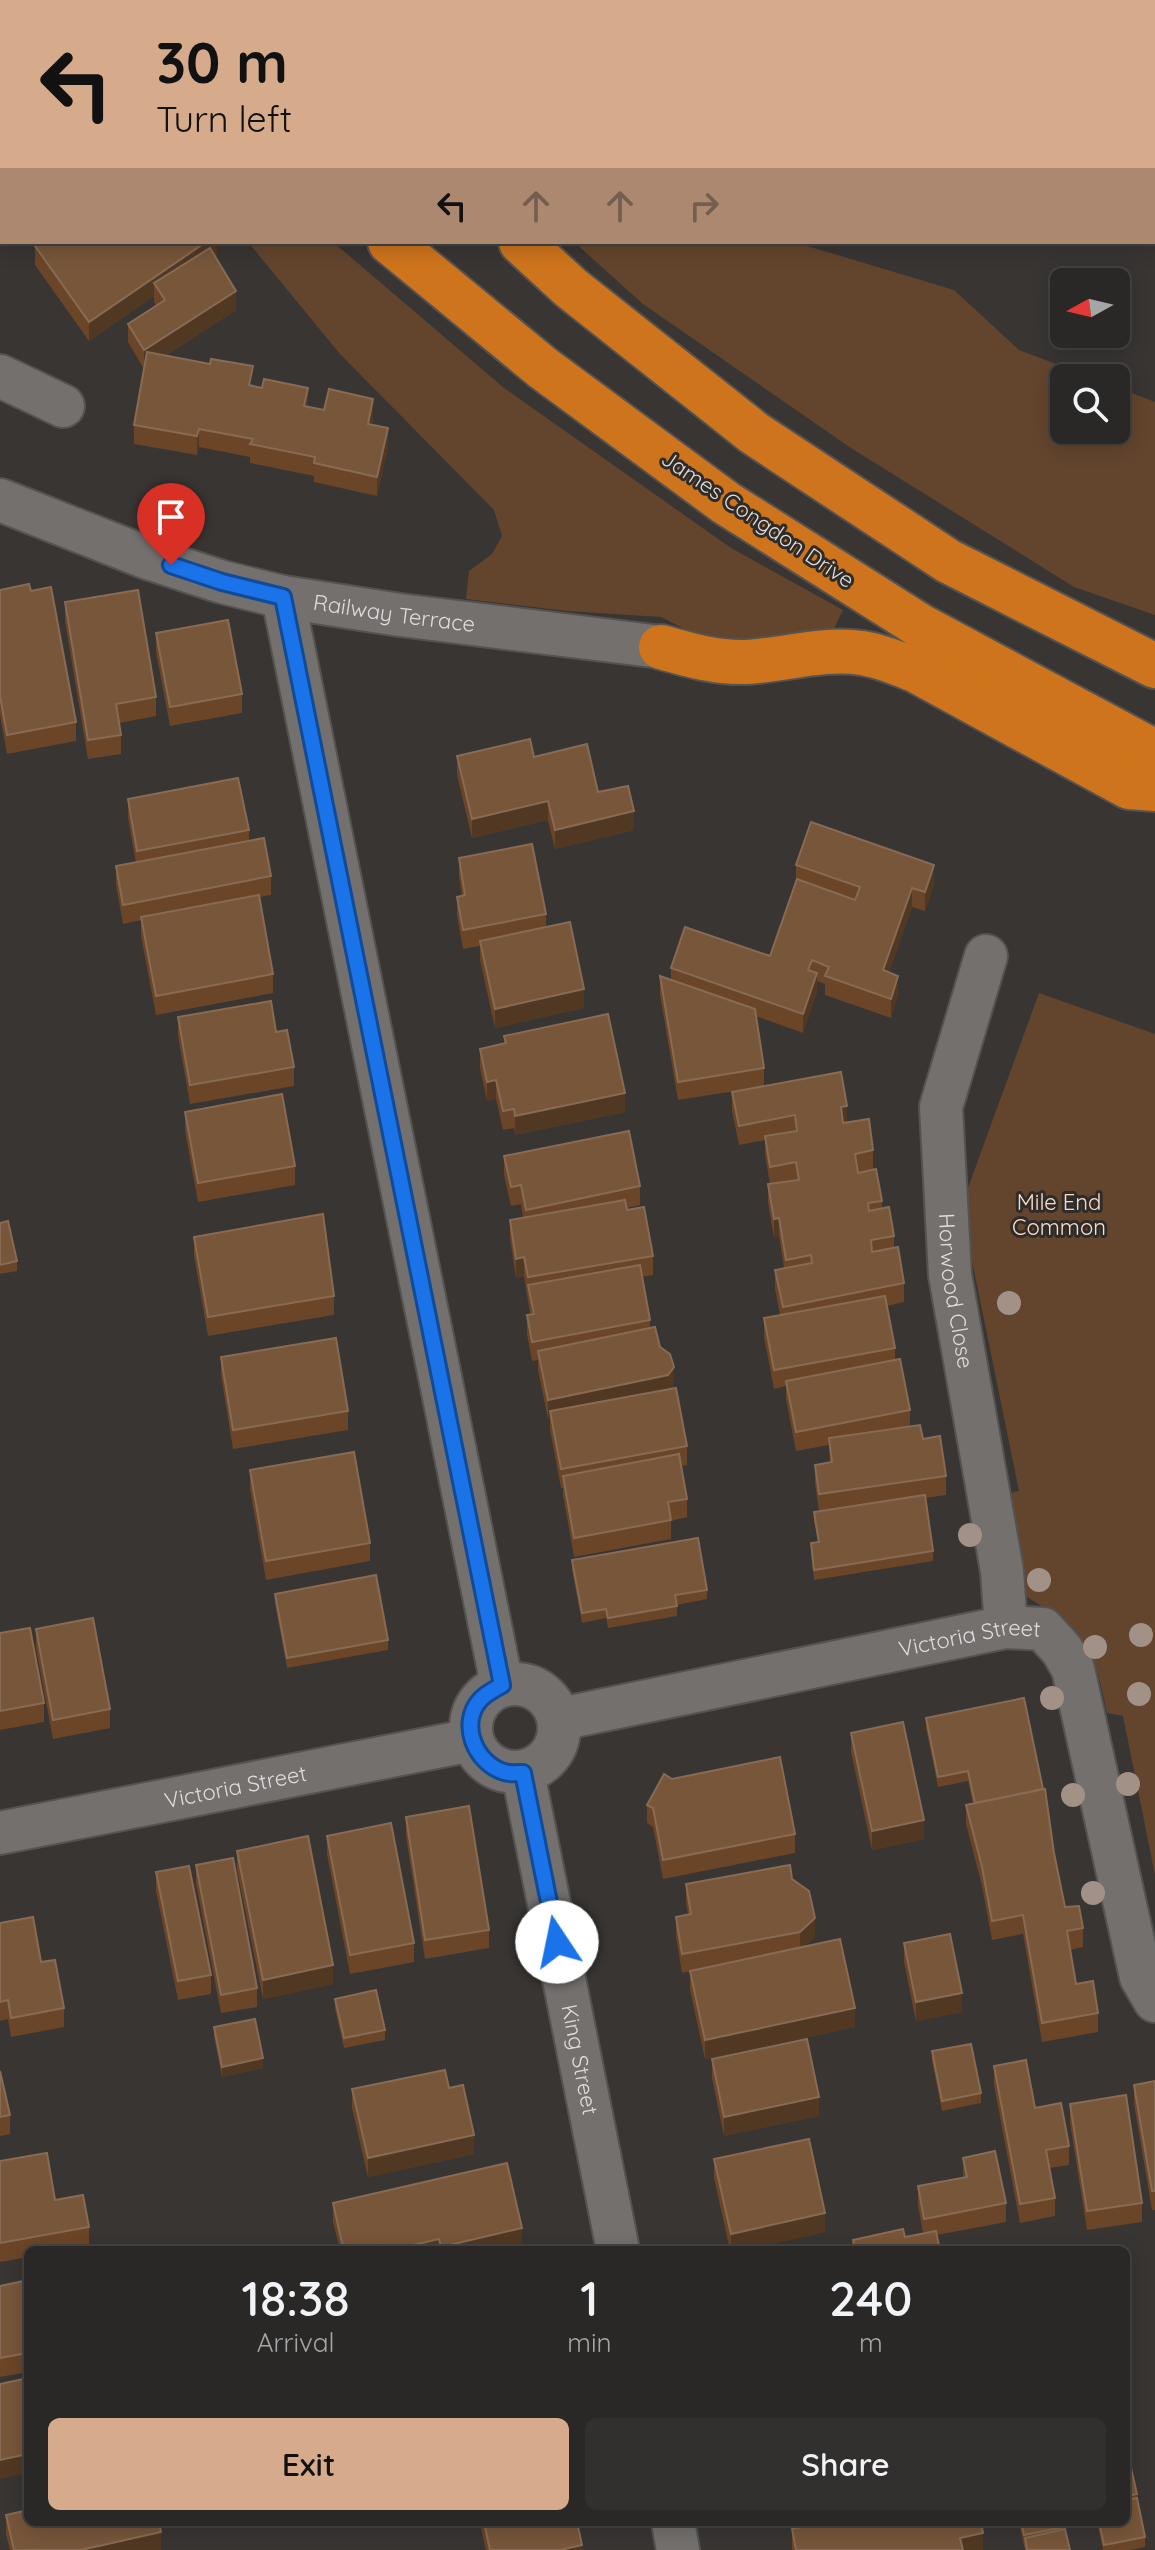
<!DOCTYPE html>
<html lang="en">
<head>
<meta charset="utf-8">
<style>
  :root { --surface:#2a2826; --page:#32302e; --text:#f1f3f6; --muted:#a5a6a7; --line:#464443; --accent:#d6ab8b }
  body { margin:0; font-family:Quicksand,sans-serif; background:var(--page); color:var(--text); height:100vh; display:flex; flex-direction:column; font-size:30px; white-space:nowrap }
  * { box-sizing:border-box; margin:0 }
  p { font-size:26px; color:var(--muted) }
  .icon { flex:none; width:44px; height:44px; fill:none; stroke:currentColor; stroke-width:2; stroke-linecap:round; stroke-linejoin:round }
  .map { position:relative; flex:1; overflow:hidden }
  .details { position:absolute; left:24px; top:2246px; width:1106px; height:280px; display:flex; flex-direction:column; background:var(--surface); border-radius:12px; box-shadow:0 4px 20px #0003,0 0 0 2px var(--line) }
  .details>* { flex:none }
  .top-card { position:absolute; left:0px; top:0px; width:1156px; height:244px; box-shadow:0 4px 20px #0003,0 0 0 2px var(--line); background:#d6ab8b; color:#111; overflow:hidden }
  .needle { width:52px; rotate:262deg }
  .buttons { position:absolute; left:1050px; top:268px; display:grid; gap:16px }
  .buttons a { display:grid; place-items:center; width:80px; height:80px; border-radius:12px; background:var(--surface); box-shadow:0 4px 20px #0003,0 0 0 2px var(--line); font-size:40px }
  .pin { position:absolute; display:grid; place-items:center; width:68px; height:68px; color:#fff; margin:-82px -34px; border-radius:50% 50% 50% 0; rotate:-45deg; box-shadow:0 0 8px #0007 }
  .pin .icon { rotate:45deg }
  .me { position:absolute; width:88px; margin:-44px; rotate:349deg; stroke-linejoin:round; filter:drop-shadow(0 0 6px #0008) }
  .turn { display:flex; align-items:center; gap:28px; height:168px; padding:0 24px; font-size:36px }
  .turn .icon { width:104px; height:104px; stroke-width:2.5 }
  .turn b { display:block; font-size:56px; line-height:68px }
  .lanes { display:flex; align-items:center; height:76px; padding:0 24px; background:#0003; justify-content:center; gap:40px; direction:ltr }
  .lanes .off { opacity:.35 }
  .eta { display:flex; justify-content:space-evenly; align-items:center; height:136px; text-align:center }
  .eta b { font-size:48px; font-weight:600; line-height:56px }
  .primary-button { display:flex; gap:16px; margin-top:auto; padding:16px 24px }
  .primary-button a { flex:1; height:92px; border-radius:12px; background:var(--accent); color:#111; font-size:32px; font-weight:600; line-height:92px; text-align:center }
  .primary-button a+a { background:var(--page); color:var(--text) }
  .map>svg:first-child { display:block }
  .green { fill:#63452e }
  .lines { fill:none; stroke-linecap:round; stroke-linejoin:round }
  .minor-casing { stroke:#555351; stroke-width:46 }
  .highway-casing { stroke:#555351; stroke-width:48 }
  .minor { stroke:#73706e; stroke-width:42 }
  .highway { stroke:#ce741c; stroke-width:44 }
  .tree { fill:#a29186 }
  .wall { fill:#6b4527 }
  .shaded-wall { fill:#513823 }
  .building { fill:#77563a; stroke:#886b54; stroke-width:2 }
  .route-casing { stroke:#114b97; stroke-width:20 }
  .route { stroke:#1a73e8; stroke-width:14 }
  .labels { text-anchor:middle; stroke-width:6; stroke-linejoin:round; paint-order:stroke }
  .street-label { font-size:22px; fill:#dfdddc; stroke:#2e2b29 }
  .park-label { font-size:22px; fill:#f9ddc9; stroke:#2e2b29 }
</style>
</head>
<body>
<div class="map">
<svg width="1155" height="2550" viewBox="0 0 1155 2550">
  <rect width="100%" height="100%" fill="#383533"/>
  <g class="green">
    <path d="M412 0H1155V167L1154 2H414Z"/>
    <path d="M248 242H333L504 388 731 548 843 610 826 645 738 656 661 617 567 611 466 599 469 571 492 554 502 536 494 510 340 354Z"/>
    <path d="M574 242H794L954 290 1019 350 1093 378H1064V430H1116V387L1155 402V615L1074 587 851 448 643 304Z"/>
    <path d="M1039 993 1155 1034V1875L1123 1716 1107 1713C1102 1690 1098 1666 1086 1645 1074 1624 1046 1610 1026 1596L1011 1493 1019 1491 961 1207Z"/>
  </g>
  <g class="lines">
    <g class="minor-casing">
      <g id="minor">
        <path d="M0 376 63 406"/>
        <path id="s1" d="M0 500 145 557 222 582 283 597 400 615 661 647"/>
        <path d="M283 597 502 1685"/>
        <path id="s2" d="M986 956 941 1107 950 1275 1002 1571 1006 1627"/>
        <circle cx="515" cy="1728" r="44"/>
        <path id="s3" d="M560 1719 1006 1627 1043 1629 1062 1650 1073 1669 1141 1977 1155 2001"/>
        <path id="s4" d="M523 1773 618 2250"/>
        <path id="s5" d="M0 1833 472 1740"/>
        <path d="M673 2522 678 2550"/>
      </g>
    </g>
    <g class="highway-casing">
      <g id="highway">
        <path d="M137 0 139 2"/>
        <path d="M282 0 284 2"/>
        <path d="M390 242 543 368 726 503 922 627 1155 752"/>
        <path d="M521 242 571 288 754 433 948 561 1155 666"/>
        <path d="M661 647C689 655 717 663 746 662 784 660 823 647 862 653 881 656 897 663 915 670L1129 787 1155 789"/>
      </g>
    </g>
    <use href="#minor" class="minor"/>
    <use href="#highway" class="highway"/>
  </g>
  <g class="tree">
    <circle cx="1009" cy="1303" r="12"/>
    <circle cx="970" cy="1535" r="12"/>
    <circle cx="1039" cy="1580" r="12"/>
    <circle cx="1141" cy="1635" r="12"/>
    <circle cx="1095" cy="1647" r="12"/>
    <circle cx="1139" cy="1694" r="12"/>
    <circle cx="1052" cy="1698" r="12"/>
    <circle cx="1128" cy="1784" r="12"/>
    <circle cx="1073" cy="1795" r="12"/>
    <circle cx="1093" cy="1893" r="12"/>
  </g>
  <g class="wall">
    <path d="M0 0H44V2H2V184L0 180Z"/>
    <path d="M217 242V254L214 256 236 310 165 356 253 386 308 407 373 418 372 424 388 447 377 496 314 482V476L250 463V457L199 447 197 455 134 444V425L144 369 128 342V324L156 305 154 302V296L89 341 35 265V246Z"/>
    <path d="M0 590 76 722V741L7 754 0 715Z"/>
    <path d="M65 602 156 697V716L119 723 121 735V754L88 759 65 621Z"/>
    <path d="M156 633 242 694V713L170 726 156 652Z"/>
    <path d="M457 756 534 757 598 792 634 830 555 849 548 820 472 838 457 775Z"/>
    <path d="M128 799 249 830V841L271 876V895L259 897 273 974V993L156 1015 141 936V920L123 924 116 885V866L136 863 128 818Z"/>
    <path d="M459 858 546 914V927L584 1008 495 1028 480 960V946L463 949 457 916V897L462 895 459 877Z"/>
    <path d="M796 865 934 884 925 911 912 907 889 972 898 994 891 1018 825 995V984L817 981V992L803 1033 756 1016 764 1068V1086L847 1123 873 1150V1169L882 1201V1209L894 1236V1248L904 1283V1302L887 1306 895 1348V1360L910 1410V1426L923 1439 946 1476V1495L925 1498 933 1551V1561L814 1580 811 1553V1543L818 1542 814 1521V1512L819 1511 815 1484V1465L830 1463 829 1445 796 1451 786 1399V1386L774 1389 764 1337V1318L780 1315 775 1289V1270L784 1268 779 1236 774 1238 768 1203V1184H770L765 1155V1140L739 1145 732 1111V1092L748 1089 678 1100 660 995V976L671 980V968L770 956 796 880Z"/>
    <path d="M178 1017 276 1032 294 1067V1086L190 1104 178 1036Z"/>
    <path d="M504 1036 625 1112 515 1135 514 1128 503 1130 496 1099 487 1101 480 1068V1049L504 1044Z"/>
    <path d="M185 1112 295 1166V1185L198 1202 185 1131Z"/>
    <path d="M504 1156 640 1186V1205L627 1208 653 1256V1275L642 1277 650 1320V1328L660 1347 674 1386 672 1389 687 1446V1465L681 1466 687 1499V1517L671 1521V1539L574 1557 563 1495V1488H561L550 1430V1419H548L538 1370V1360L532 1361 527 1334V1315L530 1314 524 1276 516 1278 510 1239V1220L523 1217 521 1204 511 1206 504 1175Z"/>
    <path d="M0 1223 17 1261V1271L0 1274Z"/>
    <path d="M194 1237 334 1296V1315L208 1336 194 1256Z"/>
    <path d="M221 1357 348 1411V1430L233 1449 221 1375Z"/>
    <path d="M250 1470 370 1543V1561L266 1580 250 1489Z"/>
    <path d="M572 1560 707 1590V1599L677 1605V1616L608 1628 606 1618 582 1623 572 1570Z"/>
    <path d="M275 1594 388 1640V1650L287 1668 275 1604Z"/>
    <path d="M36 1629 110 1709V1728L53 1739 36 1648Z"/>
    <path d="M0 1633 44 1703V1722L0 1730Z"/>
    <path d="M926 1718 1054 1853 1065 1907 1083 1928V1947L1070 1950 1076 1984 1098 2013V2032L1042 2042 1023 1934 992 1940 982 1886 966 1824V1805L973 1804 968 1781 938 1787 926 1728Z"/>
    <path d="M851 1733 924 1839 872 1850 851 1752Z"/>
    <path d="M672 1779 795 1834V1853L663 1879 653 1827 647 1823V1805Z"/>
    <path d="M406 1817 489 1930V1948L425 1959 406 1836Z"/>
    <path d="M327 1836 414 1943V1962L350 1974 327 1854Z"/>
    <path d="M237 1851 333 1984 263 1999 237 1870Z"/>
    <path d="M196 1865 257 1988V2007L221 2013 196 1884Z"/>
    <path d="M156 1872 211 1975V1994L178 2000 156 1891Z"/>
    <path d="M792 1879 815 1937 805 1946 855 2027 705 2059 690 1990V1971L682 1973 676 1936V1917L688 1914 686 1903V1884Z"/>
    <path d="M0 1923 41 1962 64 2008V2027L11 2037 8 2019 0 2021Z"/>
    <path d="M904 1943 962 2012 916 2021 904 1962Z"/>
    <path d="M335 1999 385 2030V2040L344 2048 335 2009Z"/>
    <path d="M214 2027 263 2068 222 2077 214 2037Z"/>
    <path d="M932 2051 981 2093V2103L942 2111 932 2061Z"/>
    <path d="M712 2059 819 2116 724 2136 712 2078Z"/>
    <path d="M994 2066 1069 2146V2165L1049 2168 1055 2198V2216L1020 2223 994 2085Z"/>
    <path d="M0 2071 10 2115V2134L0 2136Z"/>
    <path d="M1155 2081V2210H1152L1134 2104V2085Z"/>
    <path d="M449 2088 474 2154 368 2177 352 2108V2089Z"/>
    <path d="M1070 2104 1142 2203V2222L1087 2230 1070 2123Z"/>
    <path d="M963 2158 1006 2203V2222L937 2235 940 2250H853V2240L905 2237 923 2233 918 2205V2186L963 2178Z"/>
    <path d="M714 2159 825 2232 744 2250H730L714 2178Z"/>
    <path d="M0 2161 55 2200 89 2227V2246L68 2250H28V2257L0 2262Z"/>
    <path d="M333 2203 522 2247 510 2250H340L333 2222Z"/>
    <path d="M28 2280V2372L0 2377V2286Z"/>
    <path d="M1126 2455 1137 2494 1145 2537V2547L1130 2550H1103L1097 2522H1126Z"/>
    <path d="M6 2515 161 2550H10L6 2534Z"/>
    <path d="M481 2522H577L582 2550H486L481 2528Z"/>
    <path d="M785 2522H809L786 2527Z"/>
    <path d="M1019 2522H1063L1070 2550H1025Z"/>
    <path d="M792 2529 983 2550H792Z"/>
  </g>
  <g class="shaded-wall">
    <path d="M29 0H44V2H28Z"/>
    <path d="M206 242H217V254L160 292 154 283V296L89 341V322Z"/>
    <path d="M236 291V310L144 369V350Z"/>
    <path d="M308 388V407L304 406Z"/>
    <path d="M373 399V418L368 442V424Z"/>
    <path d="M388 428V447L377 496V477Z"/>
    <path d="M199 429V447L197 455V436Z"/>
    <path d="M548 801V820L472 838V819Z"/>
    <path d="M634 811V830L555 849V830Z"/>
    <path d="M934 865V884L925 911V892Z"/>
    <path d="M912 888V907L883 989V970Z"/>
    <path d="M817 973V992L803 1033V1014Z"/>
    <path d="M898 976V994L891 1018V999Z"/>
    <path d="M584 989V1008L495 1028V1009Z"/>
    <path d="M496 1080V1099L487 1101V1082Z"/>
    <path d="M625 1093V1112L515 1135V1116Z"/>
    <path d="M847 1106V1125L841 1126V1107Z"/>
    <path d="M779 1218V1236L774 1238V1219Z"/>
    <path d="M524 1257V1276L516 1278V1259Z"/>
    <path d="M674 1367V1386L668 1394 550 1411V1419H548V1400Z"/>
    <path d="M924 1820V1839L872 1850V1831Z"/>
    <path d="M815 1918V1937L800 1951V1932Z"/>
    <path d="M333 1965V1984L263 1999V1980Z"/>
    <path d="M962 1993V2012L916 2021V2002Z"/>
    <path d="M855 2008V2027L705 2059V2040Z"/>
    <path d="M263 2058V2068L222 2077V2067Z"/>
    <path d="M819 2097V2116L724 2136V2117Z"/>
    <path d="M474 2135V2154L368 2177V2158Z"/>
    <path d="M825 2213V2232L744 2250H731V2234Z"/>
    <path d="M522 2228V2247L510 2250H441V2247Z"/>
    <path d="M439 2239V2250H392Z"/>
    <path d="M381 2245V2250H359Z"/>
    <path d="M28 2454V2473L0 2479V2460Z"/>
    <path d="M161 2532V2550H81Z"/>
    <path d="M983 2533V2550H960V2538Z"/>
    <path d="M582 2545V2550H560Z"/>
  </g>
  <g class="building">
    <path d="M0 0H29L28 2H2V30L0 32Z"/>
    <path d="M2 40V165L0 162V42Z"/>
    <path d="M42 242H206L89 322 35 246Z"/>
    <path d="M210 248 236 291 144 350 128 324 165 300 154 283Z"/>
    <path d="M147 352 210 364 211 359 253 366 249 385 262 388 264 379 308 388 304 406 324 410 329 389 373 399 368 424 388 428 377 477 314 463 315 457 250 444 253 439 199 429 197 436 134 425Z"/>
    <path d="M29 584 31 591 51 587 76 722 7 735 0 696V590Z"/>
    <path d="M138 590 156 697 116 704 121 735 88 740 65 602Z"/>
    <path d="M228 620 242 694 170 707 156 633Z"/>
    <path d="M530 739 534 757 587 744 598 792 628 786 634 811 555 830 548 801 472 819 457 756Z"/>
    <path d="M238 778 249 830 137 851 128 799Z"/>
    <path d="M811 822 934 865 925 892 912 888 883 970 898 976 891 999 825 976 829 967 812 960 808 970 817 973 803 1014 671 968 685 927 770 956 797 879 855 900 860 887 796 865Z"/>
    <path d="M264 838 271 876 123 905 116 866Z"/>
    <path d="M532 844 546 914 463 930 457 897 465 895 459 858Z"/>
    <path d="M259 895 273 974 156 996 141 917Z"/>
    <path d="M570 922 584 989 495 1009 480 941Z"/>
    <path d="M660 976 755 1009 764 1068 678 1082Z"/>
    <path d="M271 1001 276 1032 287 1030 294 1067 190 1085 178 1017Z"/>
    <path d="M608 1014 625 1093 515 1116 514 1109 503 1111 496 1080 487 1082 480 1049 506 1043 504 1036Z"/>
    <path d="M841 1072 847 1106 841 1107 843 1123 869 1119 873 1150 855 1154 858 1173 876 1169 882 1201 868 1203 869 1211 889 1207 894 1236 871 1240 872 1252 898 1247 904 1283 783 1307 775 1270 812 1263 811 1255 786 1260 779 1218 774 1219 768 1184 799 1180 796 1162 770 1167 765 1136 797 1131 795 1115 739 1126 732 1092Z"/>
    <path d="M282 1094 295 1166 198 1183 185 1112Z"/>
    <path d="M629 1131 640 1186 526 1210 521 1185 511 1187 504 1156Z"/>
    <path d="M625 1200 627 1210 644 1207 653 1256 528 1277 524 1257 516 1259 510 1220Z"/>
    <path d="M323 1214 334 1296 208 1317 194 1237Z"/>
    <path d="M8 1221 17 1261 0 1265V1223Z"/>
    <path d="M640 1265 650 1320 532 1342 527 1315 534 1314 528 1285Z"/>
    <path d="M885 1296 895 1348 774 1370 764 1318Z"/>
    <path d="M655 1327 660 1347 670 1354 674 1367 668 1375 548 1400 538 1351Z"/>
    <path d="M336 1338 348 1411 233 1430 221 1357Z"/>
    <path d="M900 1359 910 1410 796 1432 786 1381Z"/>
    <path d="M676 1388 687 1446 561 1469 550 1411Z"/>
    <path d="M920 1425 923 1439 940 1436 946 1476 819 1494 815 1465 832 1462 829 1438Z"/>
    <path d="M354 1452 370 1543 266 1561 250 1470Z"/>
    <path d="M679 1454 687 1499 668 1502 671 1520 574 1538 563 1476Z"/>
    <path d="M925 1495 933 1551 814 1570 811 1543 819 1542 814 1512Z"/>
    <path d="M698 1538 707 1590 675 1595 677 1606 608 1618 606 1609 582 1613 572 1560Z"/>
    <path d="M376 1575 388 1640 287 1658 275 1594Z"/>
    <path d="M93 1618 110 1709 53 1720 36 1629Z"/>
    <path d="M30 1628 44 1703 0 1711V1633Z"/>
    <path d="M1024 1698 1043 1789 975 1803 968 1771 938 1777 926 1718Z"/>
    <path d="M903 1722 924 1820 872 1831 851 1733Z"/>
    <path d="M780 1757 795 1834 663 1860 653 1808 647 1805 664 1774 672 1779Z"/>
    <path d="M1045 1789 1054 1853 1065 1907 1079 1906 1083 1928 1067 1931 1076 1984 1093 1981 1098 2013 1042 2023 1023 1915 992 1921 982 1867 966 1805Z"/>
    <path d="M469 1806 489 1930 425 1940 406 1817Z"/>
    <path d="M391 1823 414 1943 350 1955 327 1836Z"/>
    <path d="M308 1836 333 1965 263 1980 237 1851Z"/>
    <path d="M233 1858 257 1988 221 1995 196 1865Z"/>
    <path d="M790 1865 792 1879 809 1891 815 1918 800 1932 682 1954 676 1917 691 1914 686 1884Z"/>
    <path d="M189 1866 211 1975 178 1981 156 1872Z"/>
    <path d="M33 1917 41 1962 55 1960 64 2008 11 2018 8 2000 0 2002V1923Z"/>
    <path d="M950 1934 962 1993 916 2002 904 1943Z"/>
    <path d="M840 1939 855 2008 705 2040 690 1971Z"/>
    <path d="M376 1990 385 2030 344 2038 335 1999Z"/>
    <path d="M255 2019 263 2058 222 2067 214 2027Z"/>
    <path d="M807 2039 819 2097 724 2117 712 2059Z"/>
    <path d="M971 2044 981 2093 942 2101 932 2051Z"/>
    <path d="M1026 2060 1035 2108 1061 2103 1069 2146 1046 2150 1055 2198 1020 2204 994 2066Z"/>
    <path d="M445 2070 449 2088 463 2085 474 2135 368 2158 352 2089Z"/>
    <path d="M0 2071 10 2115 0 2117Z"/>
    <path d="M1155 2081V2191H1152L1134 2085Z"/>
    <path d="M1126 2095 1142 2203 1087 2211 1070 2104Z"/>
    <path d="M809 2139 825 2213 731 2234 714 2159Z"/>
    <path d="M995 2151 1006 2203 924 2219 918 2186 967 2177 963 2158Z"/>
    <path d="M47 2153 55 2200 83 2195 89 2227 0 2243V2161Z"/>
    <path d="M507 2163 522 2228 441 2247 439 2239 392 2250H382L381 2245 359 2250H352L342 2243 333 2203Z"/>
    <path d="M903 2229 905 2237 936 2231 940 2250H855L853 2240Z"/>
    <path d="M814 2245 815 2250H792Z"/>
    <path d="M28 2280V2353L0 2358V2286Z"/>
    <path d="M28 2378V2454L0 2460V2384Z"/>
    <path d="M1126 2455H1128L1137 2494 1126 2496Z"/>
    <path d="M1137 2498 1145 2537 1104 2545 1099 2522H1126V2500Z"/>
    <path d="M28 2510V2522H159L161 2532 81 2550H14L6 2515Z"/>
    <path d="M484 2522H577L582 2545 560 2550H490Z"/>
    <path d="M823 2522H981L983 2533 960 2538 963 2550H796L792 2529Z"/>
    <path d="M1021 2522H1063L1064 2527 1024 2535Z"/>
    <path d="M1065 2529 1070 2550H1027L1025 2538Z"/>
  </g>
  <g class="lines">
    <g class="route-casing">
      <path id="route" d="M171 565 222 582 283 597 502 1685C495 1689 485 1694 480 1700 459 1724 475 1763 504 1772 510 1774 518 1773 523 1773L557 1942"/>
    </g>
    <use href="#route" class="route"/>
  </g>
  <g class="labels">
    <g class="street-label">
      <text transform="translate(758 519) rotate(34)" y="8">James Congdon Drive</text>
      <text dy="8" stroke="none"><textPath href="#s1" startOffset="412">Railway Terrace</textPath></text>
      <text dy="8" stroke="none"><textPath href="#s2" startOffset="342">Horwood Close</textPath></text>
      <text dy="8" stroke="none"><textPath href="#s3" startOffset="418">Victoria Street</textPath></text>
      <text dy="8" stroke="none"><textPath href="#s5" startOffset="240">Victoria Street</textPath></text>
      <text dy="8" stroke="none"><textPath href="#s4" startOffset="292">King Street</textPath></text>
    </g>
    <g class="park-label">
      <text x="1059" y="1210">Mile End<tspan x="1059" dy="25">Common</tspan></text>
    </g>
  </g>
</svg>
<div class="buttons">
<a><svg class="needle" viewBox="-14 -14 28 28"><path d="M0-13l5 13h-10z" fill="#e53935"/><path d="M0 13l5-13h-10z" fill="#a5a6a7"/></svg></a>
<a><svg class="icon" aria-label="search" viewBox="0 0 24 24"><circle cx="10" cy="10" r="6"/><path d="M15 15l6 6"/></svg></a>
</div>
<div class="pin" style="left:171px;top:565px;background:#d93025"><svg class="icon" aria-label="arrive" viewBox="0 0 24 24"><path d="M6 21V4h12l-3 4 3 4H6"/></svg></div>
<svg class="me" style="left:557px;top:1942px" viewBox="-20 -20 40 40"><circle r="19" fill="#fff"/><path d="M0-13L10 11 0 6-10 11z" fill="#1a73e8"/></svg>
<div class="top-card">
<div class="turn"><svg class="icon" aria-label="left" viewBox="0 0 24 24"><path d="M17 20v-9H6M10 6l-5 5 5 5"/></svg><div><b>30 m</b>Turn left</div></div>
<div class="lanes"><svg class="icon" aria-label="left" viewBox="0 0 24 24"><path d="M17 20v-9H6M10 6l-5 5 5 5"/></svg><svg class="icon off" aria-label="ahead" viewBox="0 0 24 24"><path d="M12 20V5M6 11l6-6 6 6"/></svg><svg class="icon off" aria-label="ahead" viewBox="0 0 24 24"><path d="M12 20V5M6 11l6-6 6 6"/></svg><svg class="icon off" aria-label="right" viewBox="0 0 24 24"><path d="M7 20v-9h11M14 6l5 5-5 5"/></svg></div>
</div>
<section class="details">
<div class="eta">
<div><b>18:38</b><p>Arrival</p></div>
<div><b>1</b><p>min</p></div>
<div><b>240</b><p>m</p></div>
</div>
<div class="primary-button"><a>Exit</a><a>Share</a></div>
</section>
</div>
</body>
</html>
